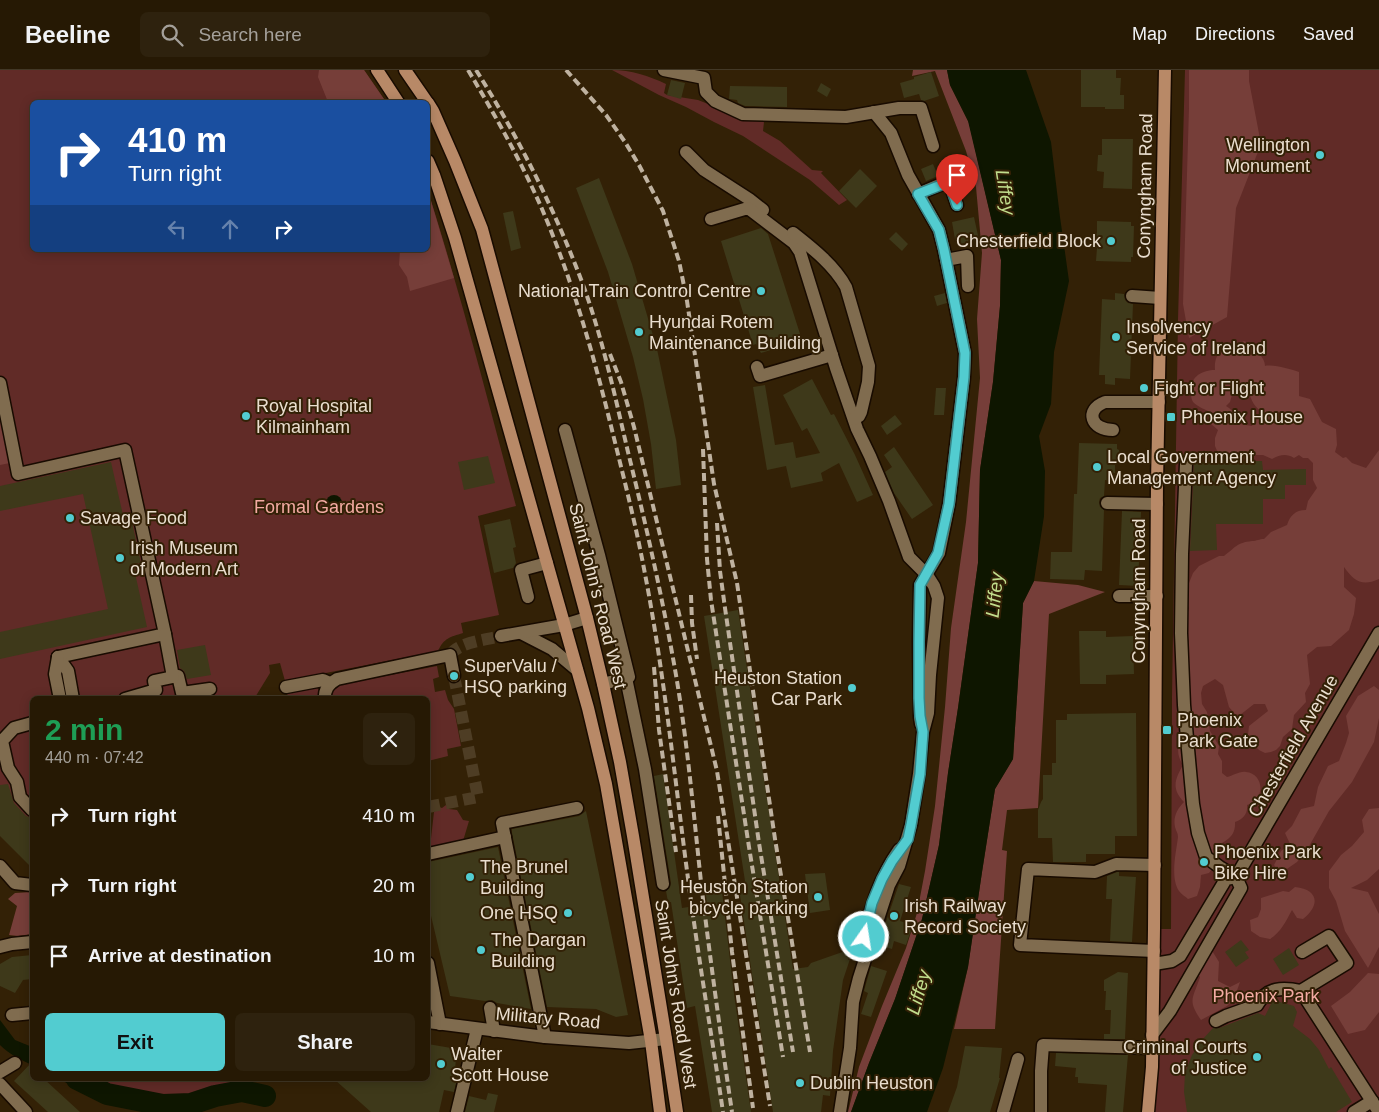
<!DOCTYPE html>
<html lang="en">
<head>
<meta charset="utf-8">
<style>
  :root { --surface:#261904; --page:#2e220e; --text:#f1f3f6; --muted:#a4a09a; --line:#423826; --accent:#52ccd0 }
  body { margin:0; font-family:Arial,sans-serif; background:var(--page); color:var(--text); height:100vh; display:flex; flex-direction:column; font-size:19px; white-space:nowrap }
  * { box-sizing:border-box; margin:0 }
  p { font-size:16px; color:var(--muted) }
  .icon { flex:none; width:28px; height:28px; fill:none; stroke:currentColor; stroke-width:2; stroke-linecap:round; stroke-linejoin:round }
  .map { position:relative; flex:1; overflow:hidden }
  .side { position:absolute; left:30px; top:626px; width:400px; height:385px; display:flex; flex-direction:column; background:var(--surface); border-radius:8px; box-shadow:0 2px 12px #0003,0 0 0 1px var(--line) }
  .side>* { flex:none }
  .hud { position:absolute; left:30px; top:30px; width:400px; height:152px; border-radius:8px; box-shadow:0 2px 12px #0003,0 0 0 1px var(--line); background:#1a4fa0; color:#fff; overflow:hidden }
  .pin { position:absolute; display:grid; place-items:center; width:42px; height:42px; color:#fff; margin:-51px -21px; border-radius:50% 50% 50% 0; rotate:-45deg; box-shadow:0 0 5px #0007 }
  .pin .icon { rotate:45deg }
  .me { position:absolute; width:55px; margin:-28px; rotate:13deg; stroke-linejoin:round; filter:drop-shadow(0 0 4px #0008) }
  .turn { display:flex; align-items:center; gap:18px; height:105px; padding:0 15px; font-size:22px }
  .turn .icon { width:65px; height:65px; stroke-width:2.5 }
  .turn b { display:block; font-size:35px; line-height:42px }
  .lanes { display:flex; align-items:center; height:48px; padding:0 15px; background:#0003; justify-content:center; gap:25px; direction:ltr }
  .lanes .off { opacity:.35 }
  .round { display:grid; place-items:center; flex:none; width:52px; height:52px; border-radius:8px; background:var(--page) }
  .summary { display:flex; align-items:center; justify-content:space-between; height:85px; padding:0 15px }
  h1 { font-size:30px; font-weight:700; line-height:38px; color:#1e9e55 }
  .button { display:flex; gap:10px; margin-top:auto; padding:10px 15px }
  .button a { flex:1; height:58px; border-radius:8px; background:var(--accent); color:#111; font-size:20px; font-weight:700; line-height:58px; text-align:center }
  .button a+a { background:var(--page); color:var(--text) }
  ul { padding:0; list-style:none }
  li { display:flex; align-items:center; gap:15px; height:70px; padding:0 15px }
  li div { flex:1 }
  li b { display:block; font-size:19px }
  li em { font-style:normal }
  header { display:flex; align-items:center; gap:30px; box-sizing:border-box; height:70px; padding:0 25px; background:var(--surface); border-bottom:1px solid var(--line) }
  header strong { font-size:24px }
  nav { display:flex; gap:28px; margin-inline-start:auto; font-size:18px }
  .search { width:350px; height:45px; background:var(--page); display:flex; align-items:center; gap:12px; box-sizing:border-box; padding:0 18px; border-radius:8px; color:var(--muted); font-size:19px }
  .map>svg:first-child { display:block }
  .green { fill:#612b27 }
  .forest { fill:#763e39; fill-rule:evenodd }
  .water { fill:#0e1600 }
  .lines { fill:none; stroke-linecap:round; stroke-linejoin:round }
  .river { stroke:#0e1600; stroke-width:22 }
  .building { fill:#3e391a }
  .minor-tunnel { stroke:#4e3d24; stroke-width:12; stroke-dasharray:12 6; stroke-linecap:butt }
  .minor-casing { stroke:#180b00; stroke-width:15 }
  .major-casing { stroke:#180b00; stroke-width:15 }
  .minor { stroke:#806c4f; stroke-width:12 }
  .major { stroke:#b88967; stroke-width:12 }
  .rail { stroke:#bfb2a0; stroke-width:4; stroke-dasharray:8 4; stroke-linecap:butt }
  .route-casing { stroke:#358587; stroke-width:12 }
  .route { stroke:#52ccd0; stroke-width:9 }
  .poi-dot { fill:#52ccd0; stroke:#332106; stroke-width:2 }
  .labels { text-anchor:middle; stroke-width:4; stroke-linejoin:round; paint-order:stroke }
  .poi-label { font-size:18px; fill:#eadecf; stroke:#332106; text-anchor:start }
  .street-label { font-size:18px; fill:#eadecf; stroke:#332106 }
  .park-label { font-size:18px; fill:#f4aba3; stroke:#332106 }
  .water-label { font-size:19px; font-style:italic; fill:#c2de8d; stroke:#332106 }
</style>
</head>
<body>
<header>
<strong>Beeline</strong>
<div class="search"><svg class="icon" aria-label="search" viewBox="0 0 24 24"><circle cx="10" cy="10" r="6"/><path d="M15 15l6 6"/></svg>Search here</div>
<nav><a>Map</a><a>Directions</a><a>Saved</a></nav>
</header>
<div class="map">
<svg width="1379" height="1042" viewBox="0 0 1379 1042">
  <rect width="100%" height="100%" fill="#332106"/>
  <g class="green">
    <path d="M0 0H364L386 32H32V180H428V121C461 225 488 331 516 436L478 446 499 545 461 553 463 563C450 567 444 568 438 581L285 611 280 593 269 595 270 603 254 629H32V760L0 729Z"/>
    <path d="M612 0C631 0 649 6 666 14L664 23 667 25 698 30 746 49 764 52 763 61 780 71 812 100 823 101 821 103 847 130 839 135 810 110 743 66 714 52 686 37 659 25Z"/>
    <path d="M1185 0H1379V1042H1148L1154 859H1171L1172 627 1178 250Z"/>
    <path d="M437 596 439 607 433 609 435 622 445 620 448 630 454 639 461 676 447 679 448 686 428 691V629H332C330 622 334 619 339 615Z"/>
    <path d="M316 617 319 620 318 629H288L287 622Z"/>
    <path d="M446 735 449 739 457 740 463 750 469 751 463 771 430 777 434 742 439 737 442 738Z"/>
    <path d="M91 1009H251V1011L203 1023 145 1028 109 1019Z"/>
  </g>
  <g class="forest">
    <path d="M319 0H364L386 32H328L318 7Z"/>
    <path d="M913 0H947L950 15 969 53 1001 190 1000 236 993 312 980 400 978 493 958 638 948 703 939 775 922 849 895 929 869 993 851 1042H848L859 997 882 936 906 878 917 843 925 801 935 736 945 637 951 558 966 452 980 308 977 249 982 183 976 117 966 81 935 1 912 6Z"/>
    <path d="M1189 0H1249V11L1261 74 1236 138 1227 247 1189 268 1183 234 1189 38Z"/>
    <path d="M428 121 454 208 410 221 407 207 399 195 400 180H428Z"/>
    <path d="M1244 271 1253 275C1257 282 1265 288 1265 296 1271 294 1291 299 1299 302V326L1310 329 1322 352 1336 359 1337 375 1335 382 1343 388 1346 387 1352 393 1366 398 1379 380V509C1362 517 1354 511 1344 497V517L1356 528 1354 544 1349 560 1331 576 1317 577 1307 585 1310 614 1305 623 1306 632 1294 645 1292 659 1283 667 1280 676 1276 680 1271 682 1265 683 1259 680 1255 676 1248 665 1249 656 1268 641 1265 634H1254L1240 645 1235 644 1229 637 1223 615 1215 609 1203 616 1201 623 1202 634 1207 642 1210 661 1219 676 1218 684 1222 691V703L1227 707C1233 706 1239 701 1246 702 1263 703 1267 729 1247 735 1248 744 1243 749 1235 752 1236 770 1222 771 1213 779 1219 790 1216 794 1209 803L1201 805 1200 817 1197 826 1188 829C1186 827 1181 824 1179 821 1170 807 1176 783 1178 767 1178 763 1176 761 1175 757 1173 747 1177 739 1184 732 1171 719 1175 709 1183 695 1177 686 1176 676 1183 667L1186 580 1189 571 1185 563 1186 547 1189 538 1187 533 1189 513 1193 503 1199 496 1219 486H1224C1236 477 1236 473 1252 471 1257 471 1259 469 1264 469L1271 462 1287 455C1290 446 1295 440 1306 440L1308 431 1317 418 1313 410V393L1308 388H1303L1299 385 1294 388C1286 383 1280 385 1272 389L1263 385H1256L1252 388 1238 390H1230L1223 388 1218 383 1215 376V368L1218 360 1210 353 1208 341C1204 339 1197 336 1194 333 1191 330 1191 325 1191 321 1190 307 1202 300 1215 300 1214 289 1218 283 1225 275H1237ZM1249 320C1250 330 1255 338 1264 343L1262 345 1255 346 1252 356 1234 353C1236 345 1233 340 1226 336L1230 332 1233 321H1245Z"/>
    <path d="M0 342 10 393 0 395Z"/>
    <path d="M1034 511 1078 515 1105 522 1049 544 1038 738 1007 740 1002 780 1007 781 995 959H954L968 897 982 802 995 719 1013 689 1023 533Z"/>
    <path d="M1374 616 1379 620V648L1374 672 1352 712 1329 741 1308 778 1297 792 1281 803 1274 795 1281 781 1290 774 1285 763 1292 756 1301 739 1314 736 1318 717 1328 696 1339 691 1346 673 1349 663 1346 646 1358 626Z"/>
    <path d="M1379 738V799L1367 810 1351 818 1368 822 1379 844V877L1368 898 1345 861 1336 831 1329 818V801L1341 785 1352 776 1364 762 1362 750 1369 739Z"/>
    <path d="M1295 817C1318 819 1321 835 1303 849L1297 848 1292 840C1286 851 1281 862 1270 869L1260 867 1251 861 1250 850 1258 847 1261 839V828L1283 821 1289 822Z"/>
    <path d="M32 822V864L18 866 9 865 17 836 8 829 15 823Z"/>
    <path d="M1211 879 1219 892 1218 911 1230 917 1240 912 1234 929 1227 936 1201 950C1187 930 1193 929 1200 907L1194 899Z"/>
    <path d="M1368 903 1379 904V942L1365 960 1348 964 1331 936 1350 922Z"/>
  </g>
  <g class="water">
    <path d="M947 0H1026L1051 72 1060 147 1069 211 1054 282 1051 334 1039 366 1045 401 1044 446 1034 511 1023 533 1013 689 995 719 982 802 968 897 943 998 927 1042H851L869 993 895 929 922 849 939 775 948 703 958 638 978 493 980 400 993 312 1000 236 1001 190 968 51 950 15Z"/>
    <circle cx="334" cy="433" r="8"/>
    <path d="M0 950 15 970 32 977V995C21 990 9 984 0 975Z"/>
    <path d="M60 1009H90L93 1011 76 1019Z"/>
  </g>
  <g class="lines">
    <path class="river" d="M77 1009 107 1024 163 1035 191 1034 215 1026 242 1021 265 1026"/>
  </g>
  <g class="building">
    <path d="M1081 0H1116V8H1121L1120 25H1124V39H1105V37H1081Z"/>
    <path d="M931 2 939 26 924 31 921 30 919 24 904 28 900 13 914 9V7Z"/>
    <path d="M671 10 685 13 681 29 667 25Z"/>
    <path d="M821 13 831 19 827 27 817 21Z"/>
    <path d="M730 16 787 17V37L745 36 738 33 737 30 729 29Z"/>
    <path d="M1102 69H1133L1132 119 1103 118 1104 102 1097 101 1098 85H1102Z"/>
    <path d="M933 94 938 106 926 111 921 99Z"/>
    <path d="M860 99 877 116 856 138 839 121Z"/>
    <path d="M599 108 632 194 657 279 676 370 681 415 656 419 651 374 643 329 633 287 608 202 576 118Z"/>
    <path d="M513 141 521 178 511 181 503 143Z"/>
    <path d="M974 147 979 170 956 175 952 152Z"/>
    <path d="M1097 151 1131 152V156H1134L1133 187H1131V192L1096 191 1097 178H1095L1094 174 1095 163H1097Z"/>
    <path d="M761 158 768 164 802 270 761 283 756 274 753 275 721 171Z"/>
    <path d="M896 162 908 174 902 181 889 169Z"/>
    <path d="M945 223 947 233 937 236 934 226Z"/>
    <path d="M1115 223 1124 224 1125 230 1128 233 1133 234 1130 309 1115 308V315L1105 314V305H1099L1102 229 1115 230Z"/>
    <path d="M812 309 831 345 834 344 855 385 873 425 857 432 839 393 821 403 823 411 791 418 786 396 767 400 753 317 765 315 775 375 793 372 796 388 820 383 807 358 802 361 783 325Z"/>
    <path d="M936 318H946L944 345H934Z"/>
    <path d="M895 345 902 354 887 365 881 356Z"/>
    <path d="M1079 373 1117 374V379L1119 380V391H1115V403H1112V411L1105 410 1104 426 1100 428 1099 432 1100 437 1104 440 1102 501 1085 500 1084 510 1050 509 1051 482H1072L1074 424H1077Z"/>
    <path d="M894 377 933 435 912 449 894 423 885 402 892 397 884 385Z"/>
    <path d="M488 386 495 413 464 420 458 392Z"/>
    <path d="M1262 391 1263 400 1306 399V415H1285V429H1263V454H1216L1217 480 1190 481 1194 392Z"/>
    <path d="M111 392 125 454 132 452 141 493 133 494 147 557 0 589V562L108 539 83 424 0 441V416Z"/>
    <path d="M1122 441 1141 442 1138 516 1119 515Z"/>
    <path d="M510 449 516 477 513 478 516 493 513 498 494 503 484 455Z"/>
    <path d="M738 540 793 899 808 897 811 893 851 879 848 890 850 889 843 910 833 981 830 1026 823 1025 821 1042H773L738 812 745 811 704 546Z"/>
    <path d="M1079 561H1106V567L1133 566 1134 604 1106 605V614H1080Z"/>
    <path d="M205 575 211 605 187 609 184 601 180 598 177 580Z"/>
    <path d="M1136 643 1137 766H1115V784H1086V792H1053L1052 768H1038V740L1041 732 1043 729V705H1052V693H1056V650H1067V644Z"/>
    <path d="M663 704 682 838 707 834 705 816 721 813 734 924 751 1042H712L695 936 687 938 671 832H668L666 821 670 817 671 813 654 706Z"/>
    <path d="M8 714 14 733 26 746 32 748V798L0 766V715Z"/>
    <path d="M586 741 628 945 616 947 596 939 547 937 512 763V759L579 746Z"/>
    <path d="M498 777 531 939 497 933 492 930 485 931 450 926 428 833V792Z"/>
    <path d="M1117 802H1119V806L1136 807 1132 872 1110 871 1112 829H1106L1107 806Z"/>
    <path d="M825 803 830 840 810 843 805 804Z"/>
    <path d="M899 814 911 817 900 851 913 855 906 875 894 871 892 879 878 875Z"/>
    <path d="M1241 870 1249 880 1245 882 1249 888 1236 897 1225 882Z"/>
    <path d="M1289 878 1299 895 1283 905 1273 889Z"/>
    <path d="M32 885V909L23 910 15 923 0 916V894L12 887Z"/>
    <path d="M871 896 887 901 871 947 861 944 868 923 864 921Z"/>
    <path d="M1118 902 1128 903 1125 969H1104V964H1110L1111 940H1105L1106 921H1104V910Z"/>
    <path d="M1273 930 1294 936 1297 942 1293 956 1310 969 1319 980 1329 999 1331 997 1352 1032 1336 1042H1187L1184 1022 1185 1003 1192 985 1203 969 1213 958H1219L1258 943 1265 946Z"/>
    <path d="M428 974 457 979 454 1009H457L454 1022 444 1020 439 1042H371L334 1009H428Z"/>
    <path d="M965 976 1002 978 999 1008H1000L990 1042H948L957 1017Z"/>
    <path d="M1056 983 1128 985 1123 1042H1105L1107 1015 1078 1013V1007H1075L1076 998 1055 996Z"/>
    <path d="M32 992V1009H44L80 1042H48L14 1011Z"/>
    <path d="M488 1023 498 1025 494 1042H465L469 1026 486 1030Z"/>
  </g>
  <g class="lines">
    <g class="minor-tunnel">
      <path d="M450 585C459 572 486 570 501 566"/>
      <path d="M428 737 478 727 454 606"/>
    </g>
    <g class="minor-casing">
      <g id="minor">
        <path d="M664 0 704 8 706 22 715 31 743 44 846 47 899 38H921L933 76"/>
        <path d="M874 42 891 63 908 105 939 160 944 180 965 283 964 307 949 434 939 483 920 515 919 572 920 647 921 654"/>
        <path d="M686 82 704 100 749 129 763 140"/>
        <path d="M918 124 949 111 957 135"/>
        <path d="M711 149 748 138 794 173 800 182 836 298 857 359 870 386 889 431 909 487 927 505 934 516 938 528 930 605 928 643 923 662 919 704 911 755 899 796 889 815 859 908 853 932 850 978 840 1042"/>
        <path d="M793 163C812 178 834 195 846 217L869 296 868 312 861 342 859 346 854 349"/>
        <path d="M946 190 967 186 968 216"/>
        <path d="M1132 226 1160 228"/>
        <path d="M757 297 760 306 832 285"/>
        <path d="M0 313 18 404 125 380 165 564 58 587"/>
        <path d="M565 360 599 485 629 607 603 614"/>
        <path d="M1113 360C1091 360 1084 340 1105 332H1159"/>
        <path d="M1186 394 1182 484 1181 563 1184 635 1193 734 1198 763 1206 787 1221 798 1236 807"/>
        <path d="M1107 433 1157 434"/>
        <path d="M1119 526H1157"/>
        <path d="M528 527 521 500 547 493"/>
        <path d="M521 563 552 579 577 600"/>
        <path d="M501 566 564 555 587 548"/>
        <path d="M58 587 68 601 73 629"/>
        <path d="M58 587 55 604 60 629"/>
        <path d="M173 607 178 606 182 623 210 619"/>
        <path d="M626 608 645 699 663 814"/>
        <path d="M286 617 323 610 330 613"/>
        <path d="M125 629 156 620 154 611 173 607 165 564"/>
        <path d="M325 629C324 619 329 614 337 609L450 585 454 606"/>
        <path d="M32 653 14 658 2 671 8 698 17 712 20 727 32 740"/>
        <path d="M428 784 505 767"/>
        <path d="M0 796 15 813 32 815"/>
        <path d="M864 867C871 836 880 807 899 780"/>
        <path d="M0 877 12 874 32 872"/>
        <path d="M1154 881 1020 875 1028 799 1095 802 1116 794 1155 795"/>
        <path d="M1302 882 1329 866 1347 893 1301 921 1379 1042"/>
        <path d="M428 893 440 954"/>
        <path d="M1154 894 1172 891 1180 886 1226 809 1236 807 1379 563"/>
        <path d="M490 938 494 961"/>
        <path d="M12 945 32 943"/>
        <path d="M1216 951 1226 946 1257 935C1267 917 1283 917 1301 921"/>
        <path d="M428 952 545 967 629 973 666 969"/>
        <path d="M1152 965 1170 941 1241 818 1236 807"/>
        <path d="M545 967 502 753 577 738"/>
        <path d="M0 1002 15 993"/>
        <path d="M0 1014 26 1042"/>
        <path d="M457 1042 477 959"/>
        <path d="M1003 1042 1018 989"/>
        <path d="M1041 1042V1001L1043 975 1152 978"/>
        <path d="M1354 1042 1372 1031"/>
      </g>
    </g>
    <g class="major-casing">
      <g id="major">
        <path d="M377 0 398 32"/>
        <path d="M405 0 427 32"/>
        <path d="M428 33 433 41 455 91 482 159 587 548 603 614 620 692 633 766 666 969 677 1042"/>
        <path d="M428 91 434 105 455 168 588 638 606 714 651 971 660 1042"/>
        <path d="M1148 1042 1152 997 1154 859 1157 413 1165 0"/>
      </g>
    </g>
    <use href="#minor" class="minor"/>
    <use href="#major" class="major"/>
    <g class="rail">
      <path d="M468 0C495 45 521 91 542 139 572 209 593 283 611 356 623 405 636 455 645 504 665 608 675 712 689 816 699 892 712 967 723 1042"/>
      <path d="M476 0C517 65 551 132 579 204 601 261 614 322 628 382 646 455 663 530 676 605 688 676 694 749 702 821 711 895 721 968 732 1042"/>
      <path d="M566 0 606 45 625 72 639 95 663 141 679 191 687 231 714 414 737 513 775 769 810 982"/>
      <path d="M610 284 621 312 634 357 717 701 770 1036"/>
      <path d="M703 379 707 489 711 530 749 777 783 987"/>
      <path d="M717 453 720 501 725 538 759 773 793 982"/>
      <path d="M691 525 692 553 697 589"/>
      <path d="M654 597 659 660 676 782"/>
      <path d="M718 746 732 882 753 1038"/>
    </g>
  </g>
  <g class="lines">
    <g class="route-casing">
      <path id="route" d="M864 867 872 833 882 809 892 791 908 769 911 755 920 704 923 662 920 646 919 628V572L920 515 938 483 949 434 964 307 965 283 944 180 939 160 918 124 949 112 957 135"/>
    </g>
    <use href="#route" class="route"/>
  </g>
  <g class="poi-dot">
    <circle cx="1320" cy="85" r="5"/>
    <circle cx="1111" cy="171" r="5"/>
    <circle cx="761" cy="221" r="5"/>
    <circle cx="639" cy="262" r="5"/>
    <circle cx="1116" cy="267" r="5"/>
    <circle cx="1144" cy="318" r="5"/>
    <circle cx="246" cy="346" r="5"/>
    <rect x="1166" y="342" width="10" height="10" rx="2.5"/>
    <circle cx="1097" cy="397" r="5"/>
    <circle cx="70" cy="448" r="5"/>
    <circle cx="120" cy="488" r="5"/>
    <circle cx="454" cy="606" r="5"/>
    <circle cx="852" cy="618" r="5"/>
    <rect x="1162" y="655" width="10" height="10" rx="2.5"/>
    <circle cx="1204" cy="792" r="5"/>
    <circle cx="470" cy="807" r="5"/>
    <circle cx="818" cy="827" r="5"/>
    <circle cx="568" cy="843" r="5"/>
    <circle cx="894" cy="846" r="5"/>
    <circle cx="481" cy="880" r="5"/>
    <circle cx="1257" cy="987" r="5"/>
    <circle cx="441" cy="994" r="5"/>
    <circle cx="800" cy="1013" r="5"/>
  </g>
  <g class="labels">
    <g class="poi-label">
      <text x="1310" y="81" text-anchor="end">Wellington<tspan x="1310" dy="21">Monument</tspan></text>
      <text x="1101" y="177" text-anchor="end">Chesterfield Block</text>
      <text x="751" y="227" text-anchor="end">National Train Control Centre</text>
      <text x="649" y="258">Hyundai Rotem<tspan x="649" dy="21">Maintenance Building</tspan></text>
      <text x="1126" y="263">Insolvency<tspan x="1126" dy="21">Service of Ireland</tspan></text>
      <text x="1154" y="324">Fight or Flight</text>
      <text x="256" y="342">Royal Hospital<tspan x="256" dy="21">Kilmainham</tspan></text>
      <text x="1181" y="353">Phoenix House</text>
      <text x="1107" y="393">Local Government<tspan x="1107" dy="21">Management Agency</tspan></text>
      <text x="80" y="454">Savage Food</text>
      <text x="130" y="484">Irish Museum<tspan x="130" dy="21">of Modern Art</tspan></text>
      <text x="464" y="602">SuperValu /<tspan x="464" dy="21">HSQ parking</tspan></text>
      <text x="842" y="614" text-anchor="end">Heuston Station<tspan x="842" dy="21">Car Park</tspan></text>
      <text x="1177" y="656">Phoenix<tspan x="1177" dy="21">Park Gate</tspan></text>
      <text x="1214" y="788">Phoenix Park<tspan x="1214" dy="21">Bike Hire</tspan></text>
      <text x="480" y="803">The Brunel<tspan x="480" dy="21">Building</tspan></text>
      <text x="808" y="823" text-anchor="end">Heuston Station<tspan x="808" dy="21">bicycle parking</tspan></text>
      <text x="904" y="842">Irish Railway<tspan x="904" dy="21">Record Society</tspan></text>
      <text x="558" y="849" text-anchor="end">One HSQ</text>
      <text x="491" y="876">The Dargan<tspan x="491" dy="21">Building</tspan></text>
      <text x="1247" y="983" text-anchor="end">Criminal Courts<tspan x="1247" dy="21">of Justice</tspan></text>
      <text x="451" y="990">Walter<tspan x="451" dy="21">Scott House</tspan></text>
      <text x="810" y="1019">Dublin Heuston</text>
    </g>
    <g class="street-label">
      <text transform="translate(1145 116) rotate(-89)" y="6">Conyngham Road</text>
      <text transform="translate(1139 521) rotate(-90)" y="6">Conyngham Road</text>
      <text transform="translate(598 526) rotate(76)" y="6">Saint John's Road West</text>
      <text transform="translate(1293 676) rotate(-60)" y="6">Chesterfield Avenue</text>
      <text transform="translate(676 924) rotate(81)" y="6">Saint John's Road West</text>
      <text transform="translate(548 948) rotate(5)" y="6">Military Road</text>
    </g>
    <g class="park-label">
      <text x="319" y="443">Formal Gardens</text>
      <text x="1266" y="932">Phoenix Park</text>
    </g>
    <g class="water-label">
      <text transform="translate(1006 122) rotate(81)" y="7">Liffey</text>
      <text transform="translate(994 525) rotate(-84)" y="7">Liffey</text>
      <text transform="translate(918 922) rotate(-74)" y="7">Liffey</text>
    </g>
  </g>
</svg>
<div class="pin" style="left:957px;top:135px;background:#d93025"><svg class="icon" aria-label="arrive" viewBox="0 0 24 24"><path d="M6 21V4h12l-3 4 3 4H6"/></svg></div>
<svg class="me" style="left:864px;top:867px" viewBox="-20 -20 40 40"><circle r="17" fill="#52ccd0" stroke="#fff" stroke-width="3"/><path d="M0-11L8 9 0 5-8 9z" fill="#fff"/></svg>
<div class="hud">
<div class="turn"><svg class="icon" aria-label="right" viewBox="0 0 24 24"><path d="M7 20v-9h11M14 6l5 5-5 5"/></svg><div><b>410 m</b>Turn right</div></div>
<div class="lanes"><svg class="icon off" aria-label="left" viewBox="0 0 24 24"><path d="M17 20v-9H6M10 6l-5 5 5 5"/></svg><svg class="icon off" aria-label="ahead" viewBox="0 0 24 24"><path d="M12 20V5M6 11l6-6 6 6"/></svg><svg class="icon" aria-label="right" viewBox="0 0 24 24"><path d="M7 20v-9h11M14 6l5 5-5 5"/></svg></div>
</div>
<section class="side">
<div class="summary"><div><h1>2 min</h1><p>440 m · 07:42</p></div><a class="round"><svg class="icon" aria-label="close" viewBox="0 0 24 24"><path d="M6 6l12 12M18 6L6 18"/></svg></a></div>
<ul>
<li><svg class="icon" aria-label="right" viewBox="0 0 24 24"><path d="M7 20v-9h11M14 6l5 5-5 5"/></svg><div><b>Turn right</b></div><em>410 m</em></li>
<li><svg class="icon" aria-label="right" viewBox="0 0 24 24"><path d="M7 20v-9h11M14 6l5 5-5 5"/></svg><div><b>Turn right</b></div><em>20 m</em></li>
<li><svg class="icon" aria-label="arrive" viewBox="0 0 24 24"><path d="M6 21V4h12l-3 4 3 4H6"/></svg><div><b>Arrive at destination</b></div><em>10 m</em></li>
</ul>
<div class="button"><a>Exit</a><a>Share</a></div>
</section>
</div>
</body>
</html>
